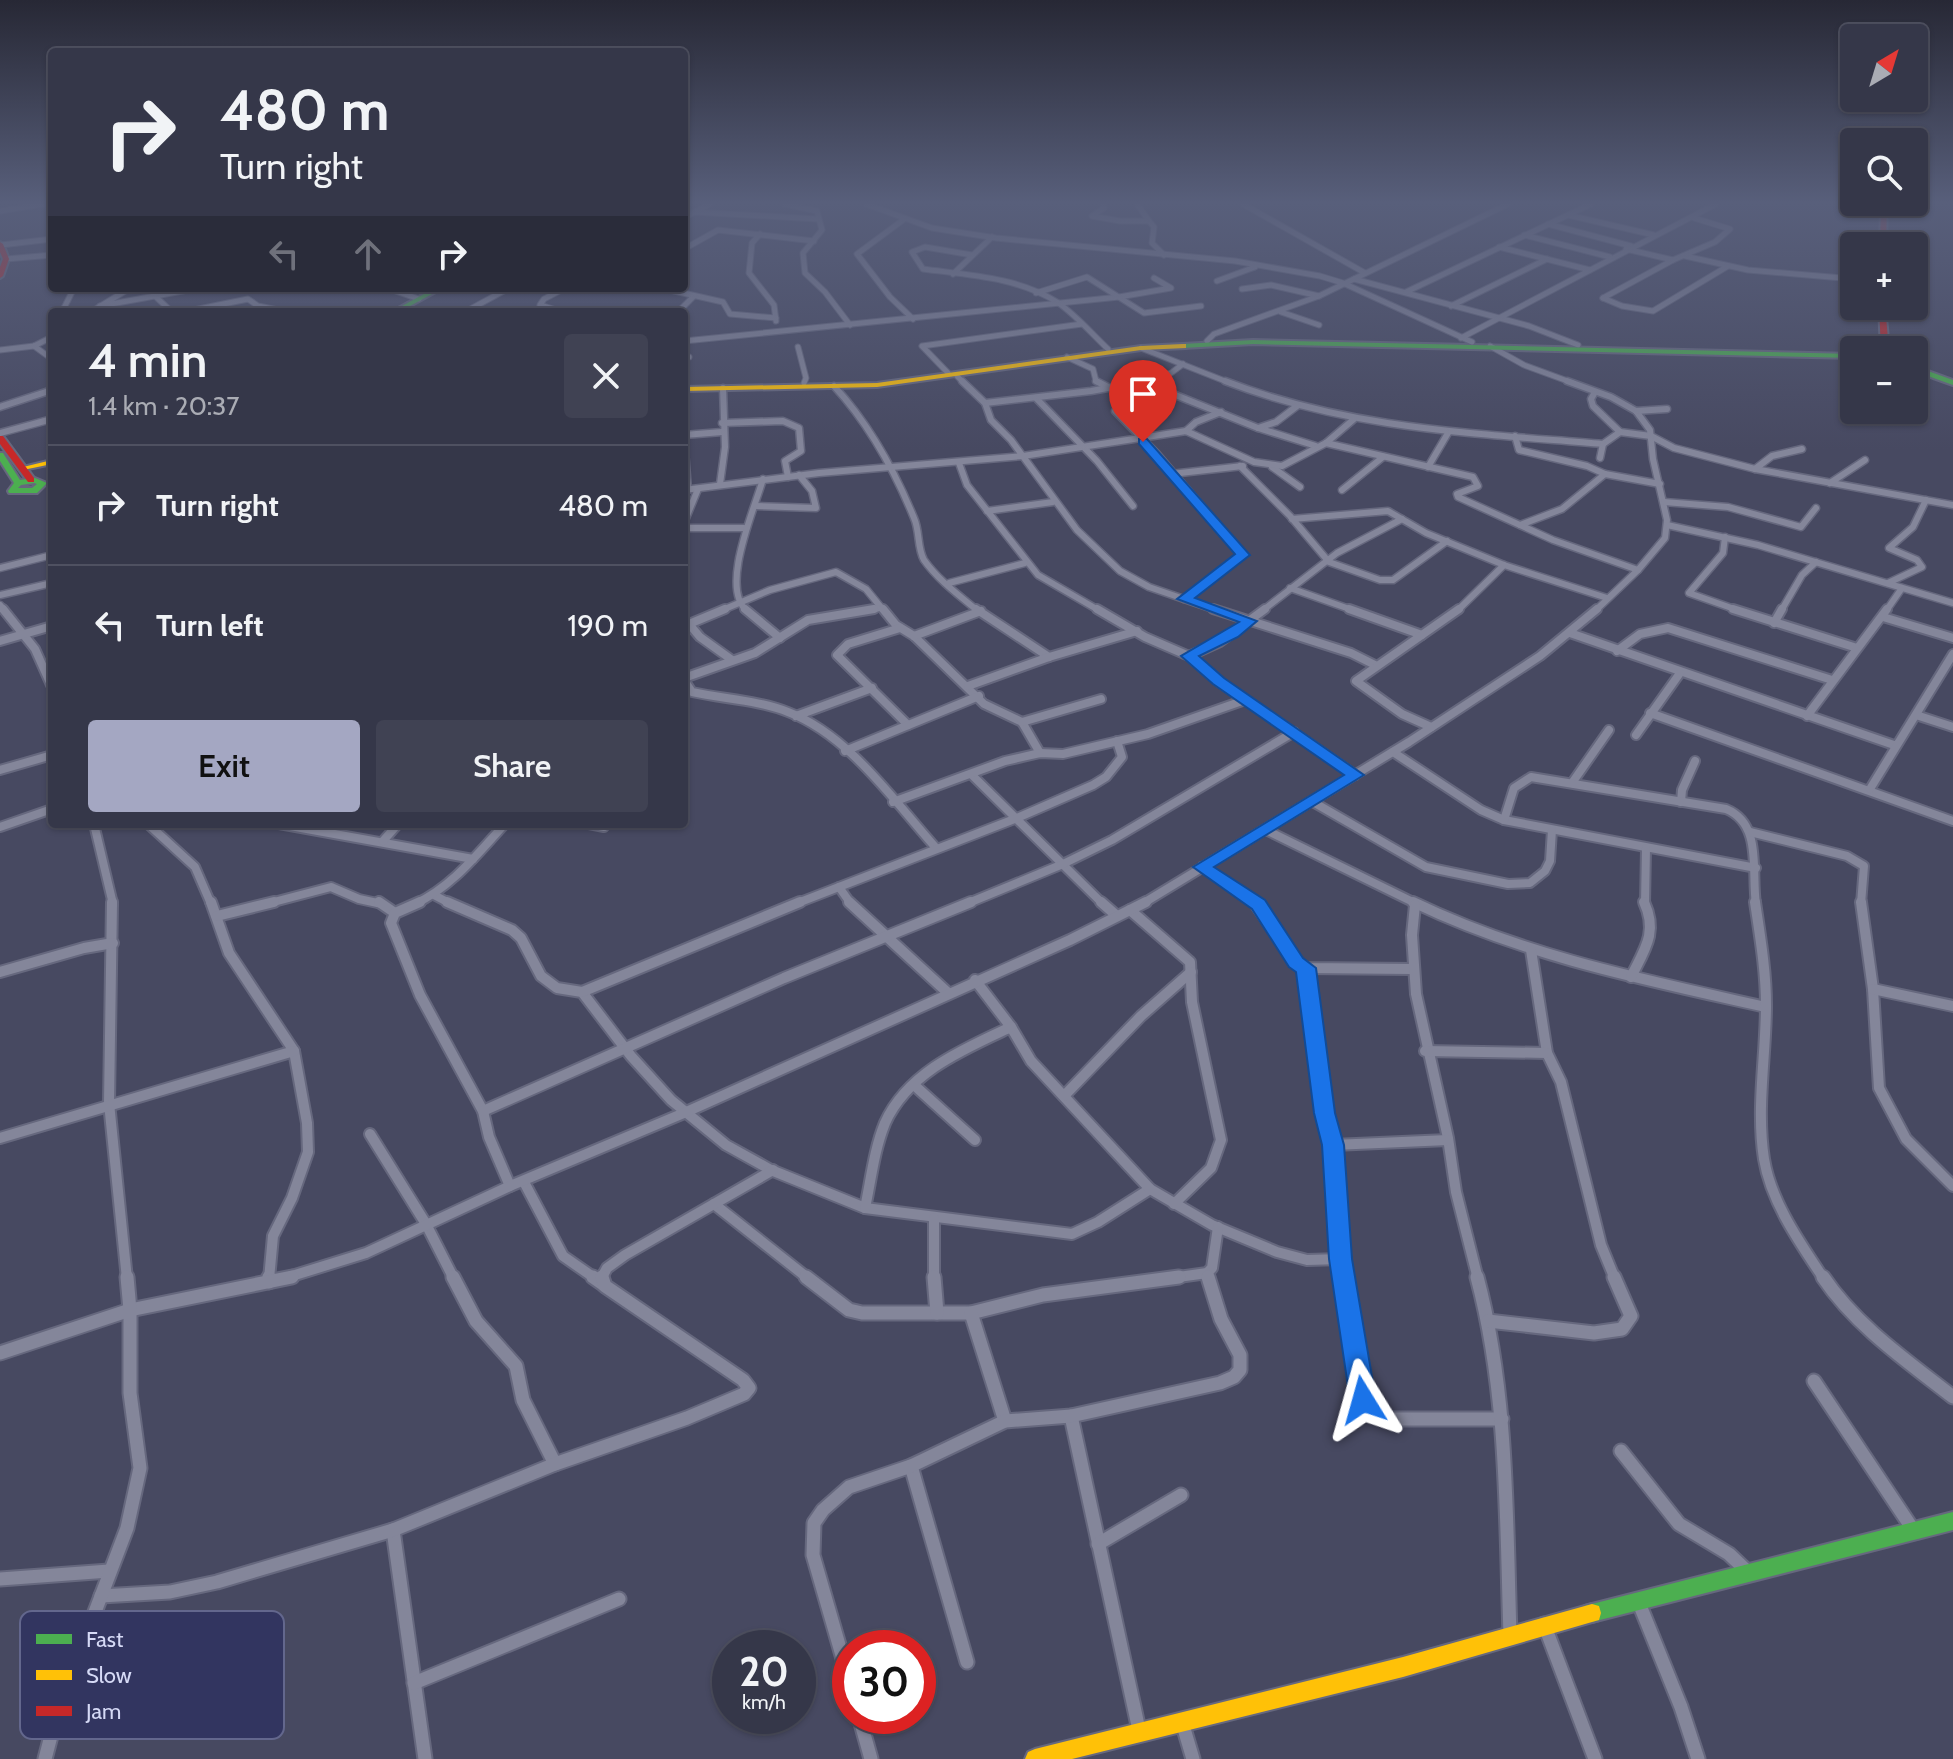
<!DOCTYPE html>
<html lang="en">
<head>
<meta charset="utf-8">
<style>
  :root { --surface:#353749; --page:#404253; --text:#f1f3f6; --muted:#aaacb4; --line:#4f5161; --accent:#a4a7c2 }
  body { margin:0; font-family:Cabin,sans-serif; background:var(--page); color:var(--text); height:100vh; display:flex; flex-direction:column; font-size:30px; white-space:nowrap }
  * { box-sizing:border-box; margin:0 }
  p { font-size:26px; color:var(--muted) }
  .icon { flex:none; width:44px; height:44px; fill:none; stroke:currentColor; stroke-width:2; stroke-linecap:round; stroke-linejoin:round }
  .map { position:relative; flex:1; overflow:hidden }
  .side { position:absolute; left:48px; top:308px; width:640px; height:520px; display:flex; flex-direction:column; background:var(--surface); border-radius:8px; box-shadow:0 2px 6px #0004,0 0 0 2px var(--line) }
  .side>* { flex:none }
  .guide { position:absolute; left:48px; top:48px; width:640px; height:244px; border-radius:8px; box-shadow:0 2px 6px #0004,0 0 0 2px var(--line); background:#353749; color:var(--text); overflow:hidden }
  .needle { width:52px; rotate:38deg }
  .buttons { position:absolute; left:1840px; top:24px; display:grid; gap:16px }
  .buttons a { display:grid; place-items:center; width:88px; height:88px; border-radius:8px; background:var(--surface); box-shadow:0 2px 6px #0004,0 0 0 2px var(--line); font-size:40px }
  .speed { position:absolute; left:712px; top:1630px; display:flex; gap:16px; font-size:40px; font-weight:700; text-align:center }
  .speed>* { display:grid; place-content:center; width:104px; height:104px; border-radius:50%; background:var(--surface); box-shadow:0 2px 6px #0004,0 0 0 2px var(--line); line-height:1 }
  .speed small { font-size:20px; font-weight:400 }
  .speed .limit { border:12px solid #d22; background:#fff; color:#111 }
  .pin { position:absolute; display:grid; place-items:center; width:68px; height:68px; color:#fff; margin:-82px -34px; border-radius:50% 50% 50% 0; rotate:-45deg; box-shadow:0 0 8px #0007 }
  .pin .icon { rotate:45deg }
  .me { position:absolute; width:88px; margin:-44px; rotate:352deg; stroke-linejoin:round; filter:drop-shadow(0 0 6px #0008) }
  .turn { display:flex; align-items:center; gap:28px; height:168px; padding:0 40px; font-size:36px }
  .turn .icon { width:104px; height:104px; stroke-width:2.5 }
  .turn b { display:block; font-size:56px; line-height:68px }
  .lanes { display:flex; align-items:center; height:76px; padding:0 40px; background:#0003; justify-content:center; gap:40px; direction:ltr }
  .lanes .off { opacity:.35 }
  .round { display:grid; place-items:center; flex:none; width:84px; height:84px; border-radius:8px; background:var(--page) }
  .summary { display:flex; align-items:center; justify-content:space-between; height:136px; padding:0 40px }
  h1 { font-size:48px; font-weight:600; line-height:60px }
  .action { display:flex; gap:16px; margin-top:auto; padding:16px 40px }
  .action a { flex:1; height:92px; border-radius:8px; background:var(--accent); color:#111; font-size:32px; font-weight:600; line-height:92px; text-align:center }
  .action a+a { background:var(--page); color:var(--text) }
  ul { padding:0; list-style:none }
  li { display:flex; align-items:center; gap:24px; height:120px; padding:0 40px; border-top:2px solid var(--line) }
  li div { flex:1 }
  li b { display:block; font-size:30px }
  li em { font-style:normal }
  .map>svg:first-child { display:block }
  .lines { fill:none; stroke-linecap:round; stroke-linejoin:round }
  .street-far4-casing { stroke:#66687e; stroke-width:7 }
  .street-far3-casing { stroke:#66687e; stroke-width:9 }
  .street-far2-casing { stroke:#66687e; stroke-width:12 }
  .street-far1-casing { stroke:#66687e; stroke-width:14 }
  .street-casing { stroke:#66687e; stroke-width:17 }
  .fast-casing { stroke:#66687e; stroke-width:4 }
  .slow-casing { stroke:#66687e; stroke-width:4 }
  .jam-casing { stroke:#66687e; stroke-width:4 }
  .street-far4 { stroke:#84869a; stroke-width:5 }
  .street-far3 { stroke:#84869a; stroke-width:6 }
  .street-far2 { stroke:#84869a; stroke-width:8 }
  .street-far1 { stroke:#84869a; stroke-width:10 }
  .street { stroke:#84869a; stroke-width:13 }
  .fast { fill:#4caf50; fill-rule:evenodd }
  .slow { fill:#ffc107; fill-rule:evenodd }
  .jam { fill:#c62828; fill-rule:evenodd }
  .route { fill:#1a73e8; stroke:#114b97; stroke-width:2 }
  .key { fill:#323560; stroke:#63678d; stroke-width:2 }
  .key-label { font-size:22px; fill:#d6daf6 }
</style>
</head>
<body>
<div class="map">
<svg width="1953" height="1759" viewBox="0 0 1953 1759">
  <rect width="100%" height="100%" fill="#474961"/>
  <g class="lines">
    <g class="street-far4-casing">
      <g id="street-far4">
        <path d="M785 204 817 211 822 230 803 253 805 273 825 292 850 325"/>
        <path d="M866 204 932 228 996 238 1235 261 1320 276 1343 283 1472 342"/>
        <path d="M1103 204 1104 208 1092 216 1120 221H1149L1154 227 1152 243 1164 255"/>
        <path d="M1137 204 1149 221"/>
        <path d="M1243 204 1365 273"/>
        <path d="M0 211 43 204"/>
        <path d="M695 212 710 204"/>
        <path d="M1568 215 1654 235"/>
        <path d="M684 217 695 212 817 219"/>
        <path d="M903 220 857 254 890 297 913 319"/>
        <path d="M1548 224 1631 246"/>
        <path d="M760 234 752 243 749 273 774 305 776 321"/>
        <path d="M1524 235 1610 257"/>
        <path d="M1 245 52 239"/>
        <path d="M1499 247 1590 270"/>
        <path d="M684 249 718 230 814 241"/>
        <path d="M1626 249 1673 260"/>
        <path d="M972 255 925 247 912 252 923 269C968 275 1017 277 1057 302 1075 314 1092 334 1108 349"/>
        <path d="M1685 256 1748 270 1854 279"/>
        <path d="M6 259 52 255"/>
        <path d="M953 274 992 237"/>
        <path d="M1354 279 1529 326 1578 345"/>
        <path d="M1217 281 1255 267"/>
        <path d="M387 288 419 299"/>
        <path d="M661 288 723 302 730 314 776 318"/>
        <path d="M1242 289 1271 285 1319 296"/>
        <path d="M1406 292 1591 204"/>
        <path d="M1036 293 1087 277 1144 313 1201 306"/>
        <path d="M156 297 172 312"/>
        <path d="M1603 298 1673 260 1715 242 1730 229 1694 218"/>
        <path d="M1603 298 1622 306 1653 311 1728 266"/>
        <path d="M100 306 199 288"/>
        <path d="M1451 306 1547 259"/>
        <path d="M62 312 74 288"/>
        <path d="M91 312 130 288"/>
        <path d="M184 312 248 299 258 306 288 312"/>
        <path d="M465 312 509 288"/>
        <path d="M552 312 553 309 540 305 544 299 565 288"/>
        <path d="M678 312 694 296"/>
        <path d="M1281 312 1319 325"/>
        <path d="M1461 338 1716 204"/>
        <path d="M684 341 1119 297 1171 288 1154 278"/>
        <path d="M1207 341 1214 334 1319 296 1508 204"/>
        <path d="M34 346 52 359"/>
        <path d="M1490 346 1524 365 1573 383"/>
        <path d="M798 347 806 378 804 383"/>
        <path d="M1141 348 1230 383"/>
        <path d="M0 350 34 346 52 337"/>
        <path d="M684 357H689"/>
        <path d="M1067 357 1093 369 1096 381 1100 383"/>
        <path d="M948 373 922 346 1082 324"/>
        <path d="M957 376 964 383"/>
        <path d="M1138 383 1171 373 1183 364"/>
      </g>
    </g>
    <g class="street-far3-casing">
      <g id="street-far3">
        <path d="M962 381 985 403 991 420 1011 440 1077 530 1120 571 1149 587 1219 611"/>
        <path d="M1096 381 1110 388"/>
        <path d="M1225 381C1349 429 1472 433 1603 444L1620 432 1651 436 1674 448 1755 469 1953 505"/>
        <path d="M1567 381 1611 397 1636 411 1650 430 1653 459 1667 520 1665 538 1638 570 1595 611"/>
        <path d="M1143 382 1258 428 1316 446"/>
        <path d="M834 386C870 425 894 469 914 518 920 531 917 548 924 560 938 580 960 596 978 611"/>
        <path d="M1595 392 1591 399 1593 406 1620 432"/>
        <path d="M1036 398 1097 461 1133 506"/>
        <path d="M985 403 1091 391 1146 381"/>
        <path d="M0 407 52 390"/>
        <path d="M1115 411 1157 454 1243 555 1184 599"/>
        <path d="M1636 411 1667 409"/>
        <path d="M722 423 783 421 799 428 801 451 785 461 788 477"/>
        <path d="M1258 428 1276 422 1297 406"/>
        <path d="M1186 431 1196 422 1221 412"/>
        <path d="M0 433 52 419"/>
        <path d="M684 435 722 432"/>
        <path d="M1515 436 1519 450 1587 466 1605 474 1562 509 1520 525"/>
        <path d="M684 438 688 490"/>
        <path d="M1326 443 1473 477 1478 486 1457 494 1458 497 1553 540 1638 570"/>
        <path d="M1600 458 1603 444"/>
        <path d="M959 463 967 485 1038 575 1100 611"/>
        <path d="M1240 466 1290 516 1329 562 1380 580H1393L1447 541"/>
        <path d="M1272 467 1300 487"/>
        <path d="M1428 467 1448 433"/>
        <path d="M1755 469 1772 456 1802 449"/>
        <path d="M1171 474 1243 466"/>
        <path d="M1605 474 1660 484"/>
        <path d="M1830 483 1865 460"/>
        <path d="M720 484 725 447 723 388"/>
        <path d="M684 490 819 473 1023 456 1186 431 1254 462 1282 466 1326 443 1354 419"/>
        <path d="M1342 490 1383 457"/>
        <path d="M1664 502 1728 507 1801 527 1816 508"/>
        <path d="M756 506 816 508 812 491 799 475"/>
        <path d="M987 511 1053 502"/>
        <path d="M1292 519 1388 511 1426 533 1504 565 1607 598"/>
        <path d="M684 523 698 489"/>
        <path d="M1667 525 1758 545 1953 603"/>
        <path d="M684 528H744"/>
        <path d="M1725 537 1723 553 1689 593 1740 611"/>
        <path d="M0 568 52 555"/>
        <path d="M949 583 1025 563"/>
        <path d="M1888 583 1922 567 1917 560 1889 548 1913 527 1926 500"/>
        <path d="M1290 588 1355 611"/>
        <path d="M0 595 52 583"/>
        <path d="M0 605 5 611"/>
        <path d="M720 611 770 590 836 572 866 589 884 611"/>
        <path d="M747 611C719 588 755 508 763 479"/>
        <path d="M862 611 880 608"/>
        <path d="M1262 611 1337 553 1402 519"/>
        <path d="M1457 611 1504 565"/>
        <path d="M1781 611 1802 575 1816 562"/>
        <path d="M1886 611 1902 588"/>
      </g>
    </g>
    <g class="street-far2-casing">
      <g id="street-far2">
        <path d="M3 609 35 649 52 687"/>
        <path d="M725 609 689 624 700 637 732 660"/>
        <path d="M745 609 780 638"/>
        <path d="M883 609 896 625 914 636 984 704 1022 722 1040 753"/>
        <path d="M976 609 1049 657"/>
        <path d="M1097 609 1145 637 1189 656 1218 681 1355 775"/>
        <path d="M1213 609 1351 653 1375 665"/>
        <path d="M1349 609 1422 635"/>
        <path d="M1733 609 1857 648"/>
        <path d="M1883 617 1953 638"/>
        <path d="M1774 623 1782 609"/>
        <path d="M900 628 848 644 837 655 908 725"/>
        <path d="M1570 633 1894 745"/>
        <path d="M914 636 981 611"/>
        <path d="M0 641 52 626"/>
        <path d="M1617 651 1640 634 1668 628 1832 680"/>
        <path d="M1189 656 1220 642 1265 609"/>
        <path d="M684 678 755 653 808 620 874 609"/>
        <path d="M684 680 692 692C723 699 758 700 788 712 849 735 894 801 936 848"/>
        <path d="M968 686 1049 657 1137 631"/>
        <path d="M1650 713 1953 821"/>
        <path d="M1916 715 1953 727"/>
        <path d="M796 716 872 688"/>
        <path d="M1807 716 1887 609"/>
        <path d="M1022 722 1101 699"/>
        <path d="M1431 727 1402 714 1356 681 1459 609"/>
        <path d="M1636 735 1680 673"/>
        <path d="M845 751 979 696"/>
        <path d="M1393 752 1481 810 1504 820 1756 868"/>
        <path d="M0 770 52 755"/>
        <path d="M972 775 1103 904"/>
        <path d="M1572 783 1609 730"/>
        <path d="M1870 789 1953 654"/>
        <path d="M893 802 1005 761 1040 753 1063 754 1148 734 1245 700"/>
        <path d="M1313 802 1426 867 1508 884 1530 883 1545 871 1550 861 1552 830"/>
        <path d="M1681 802 1682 790 1695 761"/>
        <path d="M1504 820 1514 788 1531 777 1726 809C1763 824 1751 872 1756 904"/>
        <path d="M94 824 113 904"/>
        <path d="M148 824 195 867 211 904"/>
        <path d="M279 824 473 859"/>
        <path d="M589 824 604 827"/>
        <path d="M0 827 52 809"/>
        <path d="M1266 830 1417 904"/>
        <path d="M1750 832 1847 856 1864 866 1861 904"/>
        <path d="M383 841 398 824"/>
        <path d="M1202 867 1257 904"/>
        <path d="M839 887 851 904"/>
        <path d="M434 895 451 904"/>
        <path d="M266 904 331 887 359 899 382 904"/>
        <path d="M415 904C453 886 477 854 505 824"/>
        <path d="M795 904 1017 818 1093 785 1106 777 1122 757 1117 741"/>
        <path d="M966 904 1063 864 1112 840 1294 732"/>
        <path d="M1142 904 1409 742 1540 656 1597 609"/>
        <path d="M1645 904 1646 848"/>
      </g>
    </g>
    <g class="street-far1-casing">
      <g id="street-far1">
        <path d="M112 902 109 1103 127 1279"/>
        <path d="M211 902 229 953 294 1051 307 1123 308 1152 292 1198 273 1236 269 1279"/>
        <path d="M379 902 395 913"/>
        <path d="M420 902 395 913 391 923 420 995 483 1111 489 1137 510 1186"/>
        <path d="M447 902 512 930 521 938 541 976 557 988 582 992 631 1056 671 1100 726 1145 771 1170 865 1208 1072 1234 1098 1222 1150 1189"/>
        <path d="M849 902 947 992"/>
        <path d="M1101 902 1117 916"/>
        <path d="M1254 902 1296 962 1306 968 1412 969"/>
        <path d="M1413 902C1525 956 1645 980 1766 1007"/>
        <path d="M1755 902C1760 936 1766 970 1766 1005 1766 1056 1756 1108 1764 1159 1771 1202 1800 1243 1824 1279"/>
        <path d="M1861 902 1873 989 1879 1088 1906 1139 1953 1186"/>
        <path d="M1415 905 1412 935 1416 994 1448 1138 1456 1192 1478 1279"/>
        <path d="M1130 910 1190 962 1192 1002 1221 1140 1211 1168 1174 1204"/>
        <path d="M217 916 274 902"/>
        <path d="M1531 950 1547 1053 1561 1082 1601 1245 1615 1279"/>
        <path d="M1306 968 1325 1113 1333 1145 1344 1279"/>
        <path d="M0 972 84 948 113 943"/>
        <path d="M1631 977C1645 949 1658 932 1644 902"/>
        <path d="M975 980 1011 1027 1031 1061 1150 1189 1212 1225 1277 1252 1307 1260 1341 1259"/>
        <path d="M1873 989 1953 1006"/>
        <path d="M582 992 800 902"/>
        <path d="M1425 1051 1547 1053"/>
        <path d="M914 1085 975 1140"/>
        <path d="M1064 1096 1141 1016 1191 972"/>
        <path d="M483 1111 784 978 971 902"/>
        <path d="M370 1134 426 1224 454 1279"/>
        <path d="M0 1138 294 1051"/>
        <path d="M1333 1145 1448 1140"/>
        <path d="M524 1182 563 1256 596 1279"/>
        <path d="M714 1204 809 1279"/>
        <path d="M865 1208C871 1180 874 1150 885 1123 908 1072 964 1049 1011 1027"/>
        <path d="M934 1218V1279"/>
        <path d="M1207 1273 1209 1279"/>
        <path d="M282 1279 366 1253 510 1186 684 1113 1070 940 1146 902"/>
        <path d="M601 1279 607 1268 625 1255 773 1170"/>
        <path d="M1164 1279 1207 1273 1212 1268 1218 1227"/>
      </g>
    </g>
    <g class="street-casing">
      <g id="street">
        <path d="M453 1277 476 1321 516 1366 523 1400 555 1464"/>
        <path d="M593 1277 603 1284"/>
        <path d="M806 1277 849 1310 862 1313H971L1043 1295 1179 1277"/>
        <path d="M934 1277 937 1313"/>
        <path d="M1344 1277 1366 1408 1371 1415 1389 1419H1502"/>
        <path d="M1477 1277C1508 1393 1506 1515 1510 1635"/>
        <path d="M1823 1277C1856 1326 1907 1361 1953 1397"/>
        <path d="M269 1282V1277"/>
        <path d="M971 1313 1005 1421"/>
        <path d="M1488 1321 1594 1333 1622 1329 1631 1316 1614 1277"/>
        <path d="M0 1353 130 1310 292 1277"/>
        <path d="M1814 1381 1914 1531"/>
        <path d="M1071 1416 1139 1730"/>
        <path d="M1621 1451 1679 1524 1729 1554 1749 1573"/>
        <path d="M911 1466 967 1662"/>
        <path d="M393 1530 425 1759"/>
        <path d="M1098 1544 1181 1495"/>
        <path d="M0 1579 109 1571"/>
        <path d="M101 1596 170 1592 217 1582 393 1530 555 1464 687 1418 744 1394 749 1388 743 1380 605 1286 602 1277"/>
        <path d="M1639 1603 1681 1707 1698 1759"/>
        <path d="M1544 1624 1595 1759"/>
        <path d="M414 1683 619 1599"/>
        <path d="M850 1683 813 1555 814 1523 823 1510 849 1487 911 1466 1005 1421 1071 1416 1220 1383 1234 1377 1240 1370V1355L1221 1319 1208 1277"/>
        <path d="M859 1716 871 1759"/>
        <path d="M1182 1722 1193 1759"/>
        <path d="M45 1759 58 1709 127 1528 140 1468 130 1393V1310L127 1277"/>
      </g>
    </g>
    <g class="fast-casing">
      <g id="fast">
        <path d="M435 288H443L399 312H391Z"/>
        <path d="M1253 340 1854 354V358L1253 344 1183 348 1179 346 1183 344Z"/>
        <path d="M1914 366 1953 380V385L1914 371Z"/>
        <path d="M0 453H3L20 480 35 478 47 483 37 493H9L8 491 14 483 0 461ZM34 483 37 484 32 488H18L21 485Z"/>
        <path d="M1953 1512V1530L1592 1622 1585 1620 1583 1613 1585 1606 1592 1604Z"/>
      </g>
    </g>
    <g class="slow-casing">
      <g id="slow">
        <path d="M1183 344H1186V348L1141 350 877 387 684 391V387L877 383 1141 346Z"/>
        <path d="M1866 344 1884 348 1885 350 1866 348 1854 350V355L1848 349Z"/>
        <path d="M52 460V464L23 470 19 468Z"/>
        <path d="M1592 1604 1599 1606 1601 1613 1599 1620 1592 1622 1403 1677 1072 1759H1025L1028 1752 1035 1749 1403 1657Z"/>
      </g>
    </g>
    <g class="jam-casing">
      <g id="jam">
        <path d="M1881 204H1887L1886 246H1880Z"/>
        <path d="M0 242 3 244 9 259 3 276 0 278V267L3 259 0 252Z"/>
        <path d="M1879 306H1885L1889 350H1881Z"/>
        <path d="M0 436H3L34 478V482H28L0 444Z"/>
      </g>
    </g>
    <use href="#street-far4" class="street-far4"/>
    <use href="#street-far3" class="street-far3"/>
    <use href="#street-far2" class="street-far2"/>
    <use href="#street-far1" class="street-far1"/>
    <use href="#street" class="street"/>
    <use href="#fast" class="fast"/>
    <use href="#slow" class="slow"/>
    <use href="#jam" class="jam"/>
  </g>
  <linearGradient id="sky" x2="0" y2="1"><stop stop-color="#272835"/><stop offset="0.45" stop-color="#585f7b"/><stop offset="1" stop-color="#585f7b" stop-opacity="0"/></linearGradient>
  <rect width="1953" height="450" fill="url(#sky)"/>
  <path class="route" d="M1139 439H1147L1250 555 1195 598 1257 621 1238 637 1199 656 1224 678 1364 775 1214 867 1265 900 1303 958 1316 968 1335 1113 1344 1145 1352 1259 1376 1400 1372 1408 1363 1411 1354 1408 1350 1400 1329 1259 1322 1145 1314 1113 1296 972 1289 967 1252 909 1193 867 1344 775 1213 684 1181 656 1239 622 1177 599 1235 554 1139 444Z"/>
  <rect x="20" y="1611" width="264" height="128" rx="12" class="key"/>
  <rect x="36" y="1634" width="36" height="10" fill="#4caf50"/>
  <rect x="36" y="1670" width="36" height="10" fill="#ffc107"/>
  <rect x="36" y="1706" width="36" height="10" fill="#c62828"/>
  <g class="key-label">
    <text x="86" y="1647">Fast</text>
    <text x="86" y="1683">Slow</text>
    <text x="86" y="1719">Jam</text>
  </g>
</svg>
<div class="buttons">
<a><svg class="needle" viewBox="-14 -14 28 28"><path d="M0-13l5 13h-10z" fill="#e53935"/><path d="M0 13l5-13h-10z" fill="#aaacb4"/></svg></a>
<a><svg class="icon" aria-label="search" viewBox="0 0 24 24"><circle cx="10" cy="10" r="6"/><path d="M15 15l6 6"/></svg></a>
<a>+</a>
<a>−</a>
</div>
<div class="speed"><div>20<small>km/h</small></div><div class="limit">30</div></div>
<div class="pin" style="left:1143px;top:442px;background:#d93025"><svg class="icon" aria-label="arrive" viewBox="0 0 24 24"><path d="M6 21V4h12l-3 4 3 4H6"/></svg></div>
<svg class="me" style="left:1363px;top:1400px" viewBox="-20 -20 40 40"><path d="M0-17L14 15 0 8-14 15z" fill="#1a73e8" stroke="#fff" stroke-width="4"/></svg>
<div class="guide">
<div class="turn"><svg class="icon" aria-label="right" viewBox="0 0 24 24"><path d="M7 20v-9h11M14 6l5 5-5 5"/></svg><div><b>480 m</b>Turn right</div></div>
<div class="lanes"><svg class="icon off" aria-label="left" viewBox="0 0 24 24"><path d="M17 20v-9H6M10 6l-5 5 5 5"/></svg><svg class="icon off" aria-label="ahead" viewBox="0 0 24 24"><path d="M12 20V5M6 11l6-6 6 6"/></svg><svg class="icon" aria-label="right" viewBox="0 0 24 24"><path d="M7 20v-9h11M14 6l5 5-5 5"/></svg></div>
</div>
<section class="side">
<div class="summary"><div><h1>4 min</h1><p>1.4 km · 20:37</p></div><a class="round"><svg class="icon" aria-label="close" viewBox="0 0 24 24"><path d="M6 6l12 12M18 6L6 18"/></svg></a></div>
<ul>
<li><svg class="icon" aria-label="right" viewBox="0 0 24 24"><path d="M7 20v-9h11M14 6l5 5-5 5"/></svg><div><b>Turn right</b></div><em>480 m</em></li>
<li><svg class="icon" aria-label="left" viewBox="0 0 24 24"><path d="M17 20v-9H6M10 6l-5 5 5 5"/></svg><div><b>Turn left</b></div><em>190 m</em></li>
</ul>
<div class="action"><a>Exit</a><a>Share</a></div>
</section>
</div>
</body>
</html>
